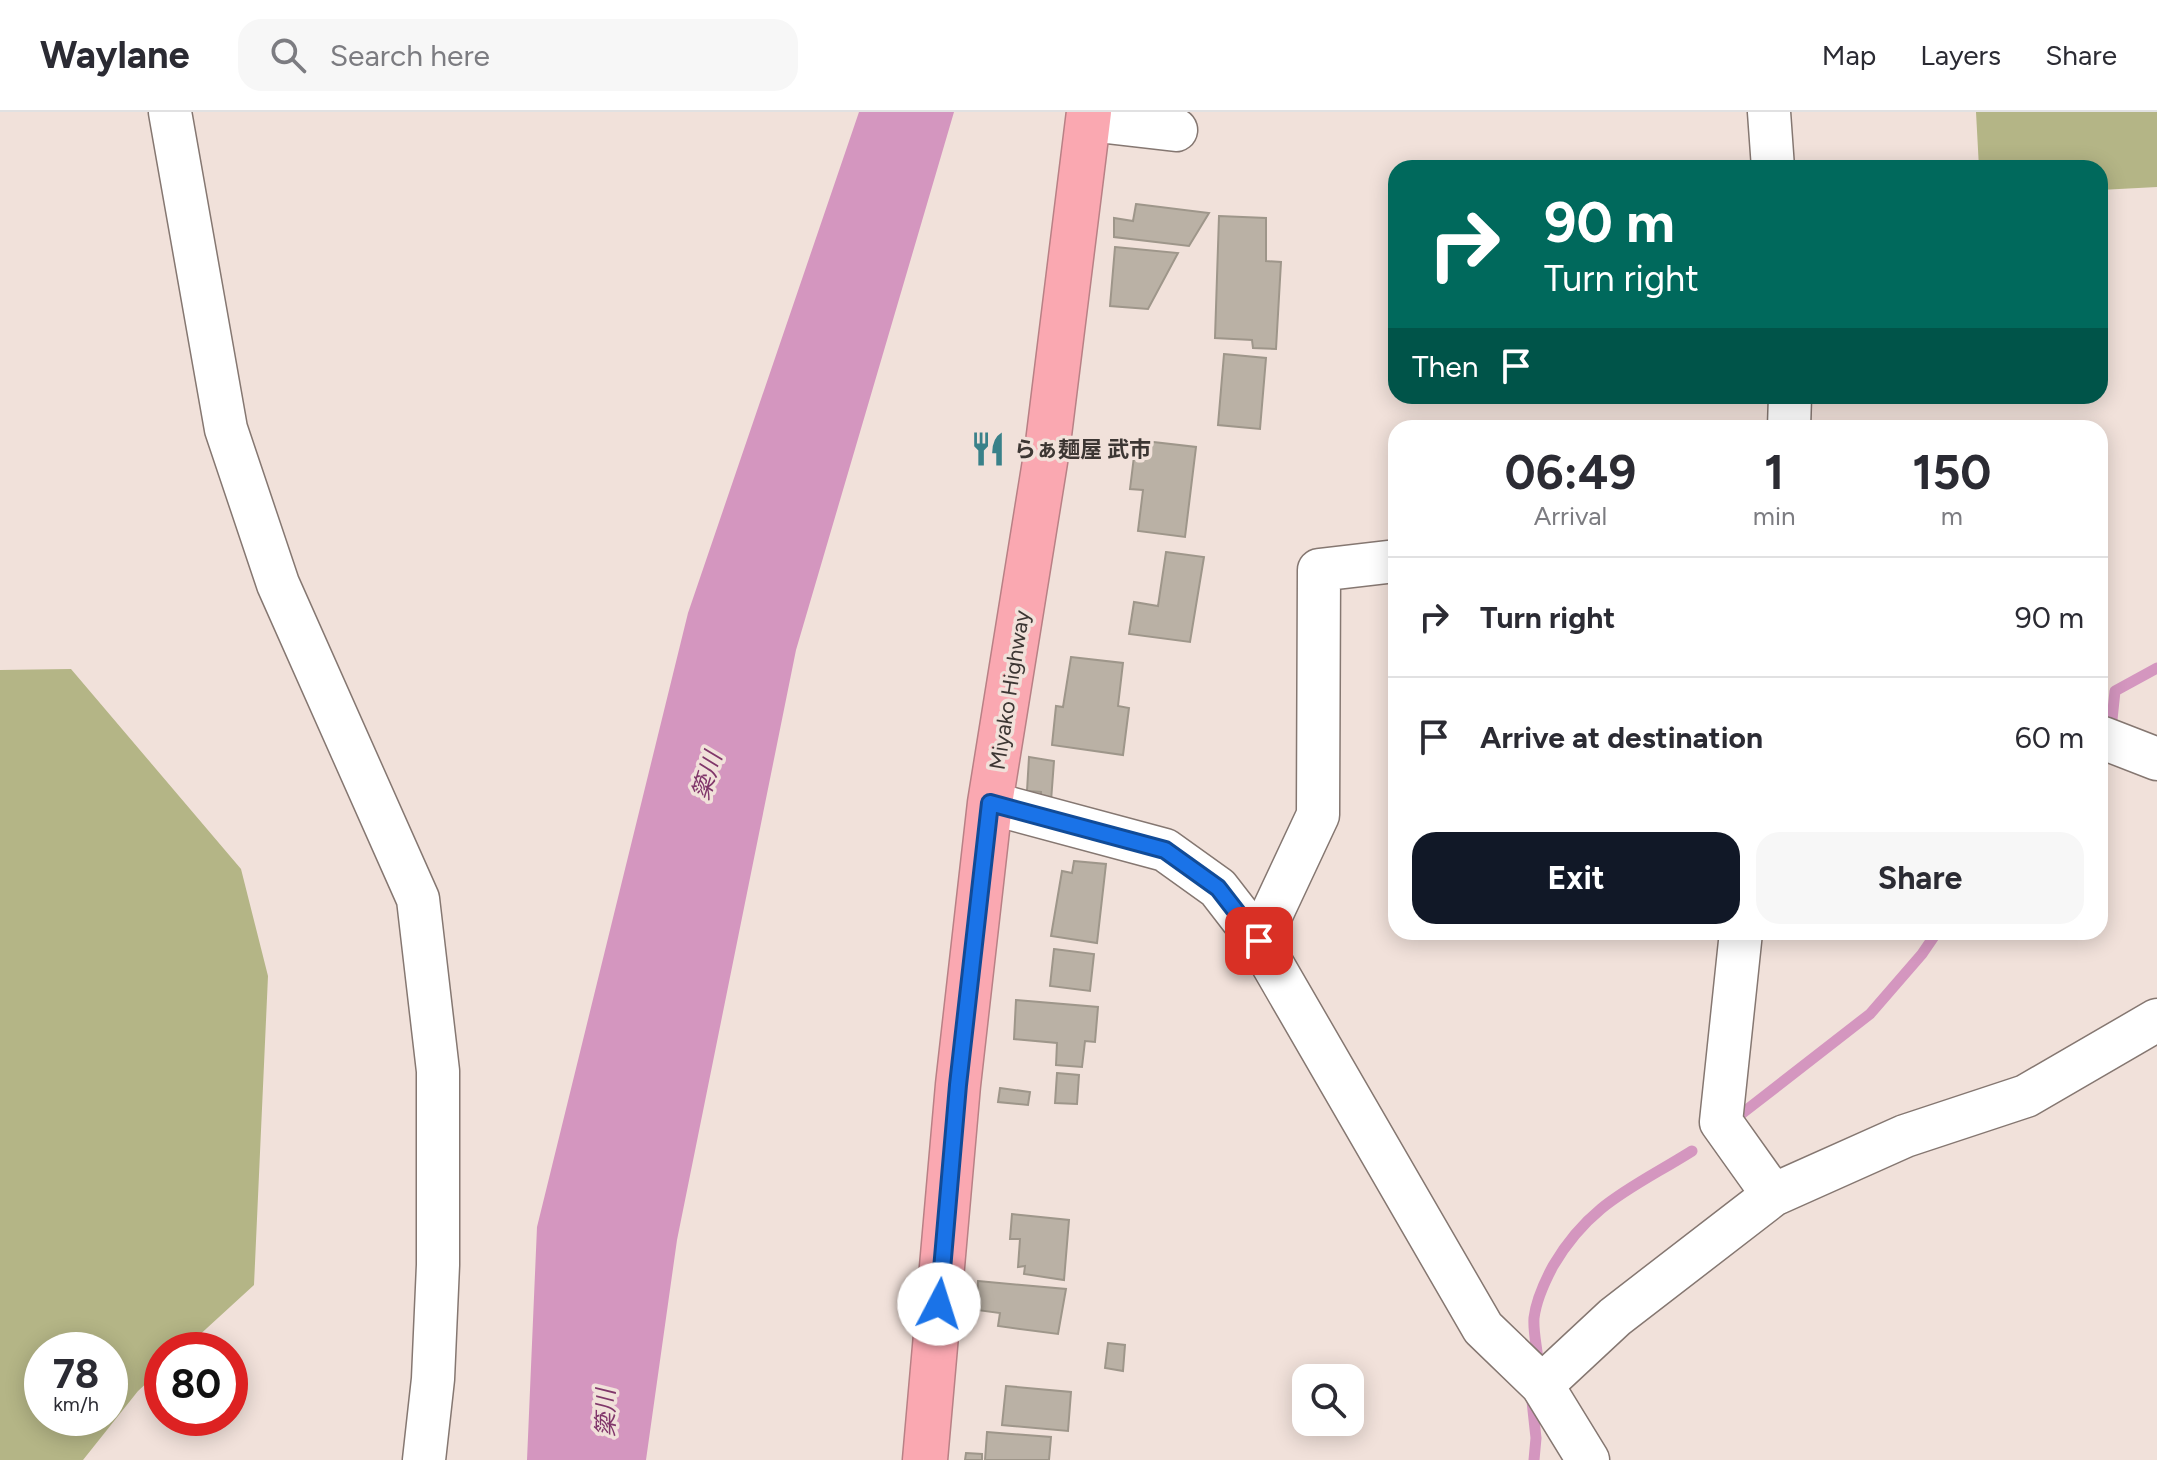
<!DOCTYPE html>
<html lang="en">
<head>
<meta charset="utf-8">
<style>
  :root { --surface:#fff; --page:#f7f7f7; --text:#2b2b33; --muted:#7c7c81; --line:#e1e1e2; --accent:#111827 }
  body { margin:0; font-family:Figtree,"Noto Sans JP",sans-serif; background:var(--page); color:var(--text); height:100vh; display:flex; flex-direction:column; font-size:30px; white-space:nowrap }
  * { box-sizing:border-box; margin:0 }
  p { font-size:26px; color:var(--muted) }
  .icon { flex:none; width:44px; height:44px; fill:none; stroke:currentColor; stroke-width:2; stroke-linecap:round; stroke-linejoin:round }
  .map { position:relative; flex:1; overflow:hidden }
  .panel { position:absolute; left:1388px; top:308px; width:720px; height:520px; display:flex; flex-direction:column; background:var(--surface); border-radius:24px; box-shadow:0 4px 20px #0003 }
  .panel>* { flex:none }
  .hud { position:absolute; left:1388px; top:48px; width:720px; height:244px; border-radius:24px; box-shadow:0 4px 20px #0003; background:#00695c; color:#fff; overflow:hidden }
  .tools { position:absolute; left:1292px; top:1252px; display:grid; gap:16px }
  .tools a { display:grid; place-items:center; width:72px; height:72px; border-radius:16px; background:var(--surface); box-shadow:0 4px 20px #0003; font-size:40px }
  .speed { position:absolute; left:24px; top:1220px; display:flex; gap:16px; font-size:40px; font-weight:700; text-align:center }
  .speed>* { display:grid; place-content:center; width:104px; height:104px; border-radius:50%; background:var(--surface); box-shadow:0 4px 20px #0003; line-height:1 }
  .speed small { font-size:20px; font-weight:400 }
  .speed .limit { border:12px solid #d22; background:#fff; color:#111 }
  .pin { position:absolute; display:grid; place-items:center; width:68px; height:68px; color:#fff; margin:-34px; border-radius:16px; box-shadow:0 4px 12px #0006 }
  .me { position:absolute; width:88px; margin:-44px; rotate:5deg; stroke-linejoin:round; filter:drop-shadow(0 0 6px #0008) }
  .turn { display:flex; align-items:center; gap:28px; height:168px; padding:0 24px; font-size:36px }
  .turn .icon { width:104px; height:104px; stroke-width:2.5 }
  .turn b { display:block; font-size:56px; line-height:68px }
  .then { display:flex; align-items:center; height:76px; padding:0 24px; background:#0003; gap:16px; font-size:30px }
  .eta { display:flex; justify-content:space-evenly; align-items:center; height:136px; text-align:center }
  .eta b { font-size:48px; font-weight:700; line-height:56px }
  .action { display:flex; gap:16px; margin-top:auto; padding:16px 24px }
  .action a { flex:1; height:92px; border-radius:24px; background:var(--accent); color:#fff; font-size:32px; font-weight:700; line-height:92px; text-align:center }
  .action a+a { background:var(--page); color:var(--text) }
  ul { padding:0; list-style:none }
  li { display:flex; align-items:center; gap:24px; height:120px; padding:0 24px; border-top:2px solid var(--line) }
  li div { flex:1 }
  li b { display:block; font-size:30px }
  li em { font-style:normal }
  header { display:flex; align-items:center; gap:48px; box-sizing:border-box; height:112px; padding:0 40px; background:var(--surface); border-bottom:2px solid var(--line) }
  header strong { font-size:38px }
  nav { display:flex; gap:44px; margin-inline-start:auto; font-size:28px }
  .search { width:560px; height:72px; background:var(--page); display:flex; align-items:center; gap:20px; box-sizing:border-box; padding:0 28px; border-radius:24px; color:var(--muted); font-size:30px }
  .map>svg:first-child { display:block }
  .green { fill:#b4b586; fill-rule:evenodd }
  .water { fill:#d496bf }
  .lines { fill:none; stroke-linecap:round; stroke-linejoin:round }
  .stream { stroke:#d496bf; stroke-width:11 }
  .building { fill:#bab1a5; stroke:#9e968a; stroke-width:2 }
  .minor-casing { stroke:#857771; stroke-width:45 }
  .highway-casing { stroke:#b88085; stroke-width:47 }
  .minor { stroke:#fff; stroke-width:42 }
  .highway { stroke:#faa8b1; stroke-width:44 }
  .route-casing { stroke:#114b97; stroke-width:20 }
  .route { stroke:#1a73e8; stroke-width:14 }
  .labels { text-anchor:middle; stroke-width:7; stroke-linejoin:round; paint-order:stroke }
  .poi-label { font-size:22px; font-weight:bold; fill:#3c3633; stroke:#f1e1da; text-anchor:start }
  .street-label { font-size:22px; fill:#3c3633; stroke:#f1e1da }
  .water-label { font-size:24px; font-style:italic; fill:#80366a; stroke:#f1e1da }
</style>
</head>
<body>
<header>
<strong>Waylane</strong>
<div class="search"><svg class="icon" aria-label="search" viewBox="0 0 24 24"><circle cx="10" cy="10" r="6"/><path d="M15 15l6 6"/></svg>Search here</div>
<nav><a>Map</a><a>Layers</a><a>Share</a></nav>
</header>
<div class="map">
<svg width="2157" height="1348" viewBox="0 0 2157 1348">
  <rect width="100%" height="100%" fill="#f1e1da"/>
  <g class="green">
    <path d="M1976 0H2157V75L2100 78V56H1979Z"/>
    <path d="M71 557 241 757 268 864 254 1173 183 1238H162V1257L138 1279 83 1348H0V558ZM42 1238H110V1306H42Z"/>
  </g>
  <path class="water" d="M859 0H954L796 538 677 1128 646 1348H527L537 1115 688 501Z"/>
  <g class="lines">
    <g class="stream">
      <path d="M2111 617 2115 579 2157 556"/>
      <path d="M1740 1003 1870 902 1922 842 1937 820"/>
      <path d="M1538 1249C1537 1235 1533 1220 1534 1206 1536 1189 1545 1169 1553 1154 1590 1091 1633 1076 1692 1039"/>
      <path d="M1532 1289 1536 1326 1534 1348"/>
    </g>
  </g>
  <g class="building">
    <path d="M1136 92 1209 101 1189 134 1114 125V106L1133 109Z"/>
    <path d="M1219 104 1266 106V149L1281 150 1276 237 1253 236 1252 228 1215 226Z"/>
    <path d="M1115 135 1178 141 1148 197 1110 194Z"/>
    <path d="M1224 242 1266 246 1260 317 1218 313Z"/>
    <path d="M1136 328 1196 335 1185 425 1138 419 1143 378 1130 377Z"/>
    <path d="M1166 440 1204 445 1190 530 1129 522 1134 490 1158 494Z"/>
    <path d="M1071 545 1123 551 1118 594 1129 596 1123 643 1052 633 1056 594 1063 595Z"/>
    <path d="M1029 645 1054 649 1051 689H1041V680L1027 679Z"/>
    <path d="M1074 749 1106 752 1097 831 1051 824 1062 759 1072 761Z"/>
    <path d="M1054 837 1094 842 1090 879 1050 874Z"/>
    <path d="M1016 888 1098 895 1095 930 1085 929 1082 955 1056 953 1057 931 1014 927Z"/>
    <path d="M1057 961 1079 963 1077 992 1055 991Z"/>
    <path d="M1000 976 1030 980 1028 993 998 990Z"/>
    <path d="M1012 1102 1069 1108 1064 1168 1024 1162 1025 1154 1018 1155 1020 1127H1010Z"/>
    <path d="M978 1169 1066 1177 1058 1222 998 1214 1000 1201 977 1198Z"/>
    <path d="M1108 1231 1125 1233 1123 1259 1105 1256Z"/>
    <path d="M1006 1274 1071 1280 1068 1319 1002 1313Z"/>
    <path d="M987 1320 1051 1325 1049 1348H985Z"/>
    <path d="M966 1341 982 1342V1348H965Z"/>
  </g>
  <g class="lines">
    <g class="minor-casing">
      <g id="minor">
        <path d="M170 0 226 317 278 472 418 787 438 959V1153L433 1267 424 1348"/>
        <path d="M1769 0 1773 56"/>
        <path d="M1089 8 1176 18"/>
        <path d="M1789 316 1790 284"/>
        <path d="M2103 626 2157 647"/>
        <path d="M990 691 1165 738 1218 776 1259 829 1483 1216 1542 1273 1588 1348"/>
        <path d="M1741 820 1721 1010 1773 1083"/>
        <path d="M1259 829 1318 703 1319 458 1396 449"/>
        <path d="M1542 1273 1615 1205 1773 1083 1905 1024 2026 984 2157 908"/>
      </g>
    </g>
    <g class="highway-casing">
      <path id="highway" d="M925 1348 958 973 990 691 1048 331 1089 0"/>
    </g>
    <use href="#minor" class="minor"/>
    <use href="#highway" class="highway"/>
  </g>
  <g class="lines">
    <g class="route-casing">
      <path id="route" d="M939 1192 958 973 990 691 1165 738 1218 776 1259 829"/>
    </g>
    <use href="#route" class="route"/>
  </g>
  <defs>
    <g id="restaurant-bare" transform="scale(2.76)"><path d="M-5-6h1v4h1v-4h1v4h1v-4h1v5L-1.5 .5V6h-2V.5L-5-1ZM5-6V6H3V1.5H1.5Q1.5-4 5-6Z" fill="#398189" stroke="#f1e1da" stroke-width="2.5" paint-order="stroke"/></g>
  </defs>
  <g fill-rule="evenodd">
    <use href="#restaurant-bare" x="988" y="337"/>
  </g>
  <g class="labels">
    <g class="poi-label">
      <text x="1014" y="345">らぁ麺屋 武市</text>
    </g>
    <g class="street-label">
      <text transform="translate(1009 578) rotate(-81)" y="8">Miyako Highway</text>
    </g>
    <g class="water-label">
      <text transform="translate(707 664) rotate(-73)" y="8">簗川</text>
      <text transform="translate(606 1301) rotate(-90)" y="8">簗川</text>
    </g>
  </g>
</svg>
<div class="tools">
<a><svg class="icon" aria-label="search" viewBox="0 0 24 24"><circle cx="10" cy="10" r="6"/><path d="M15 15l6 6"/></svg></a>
</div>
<div class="speed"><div>78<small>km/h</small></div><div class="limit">80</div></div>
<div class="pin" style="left:1259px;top:829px;background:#d93025"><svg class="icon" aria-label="arrive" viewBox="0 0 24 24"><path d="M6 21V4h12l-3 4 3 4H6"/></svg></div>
<svg class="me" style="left:939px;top:1192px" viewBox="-20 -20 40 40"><circle r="19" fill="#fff"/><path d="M0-13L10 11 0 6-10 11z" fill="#1a73e8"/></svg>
<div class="hud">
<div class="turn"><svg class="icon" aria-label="right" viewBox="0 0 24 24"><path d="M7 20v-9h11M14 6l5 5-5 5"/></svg><div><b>90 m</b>Turn right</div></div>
<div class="then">Then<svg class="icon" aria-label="arrive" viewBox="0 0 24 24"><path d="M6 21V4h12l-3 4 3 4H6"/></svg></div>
</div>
<section class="panel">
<div class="eta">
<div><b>06:49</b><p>Arrival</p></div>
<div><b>1</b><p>min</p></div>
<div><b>150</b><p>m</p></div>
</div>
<ul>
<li><svg class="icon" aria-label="right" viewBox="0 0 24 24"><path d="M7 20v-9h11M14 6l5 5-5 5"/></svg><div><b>Turn right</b></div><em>90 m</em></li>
<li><svg class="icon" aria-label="arrive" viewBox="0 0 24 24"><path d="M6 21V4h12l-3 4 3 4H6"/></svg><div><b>Arrive at destination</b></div><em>60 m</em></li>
</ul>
<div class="action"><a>Exit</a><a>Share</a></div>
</section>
</div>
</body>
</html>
